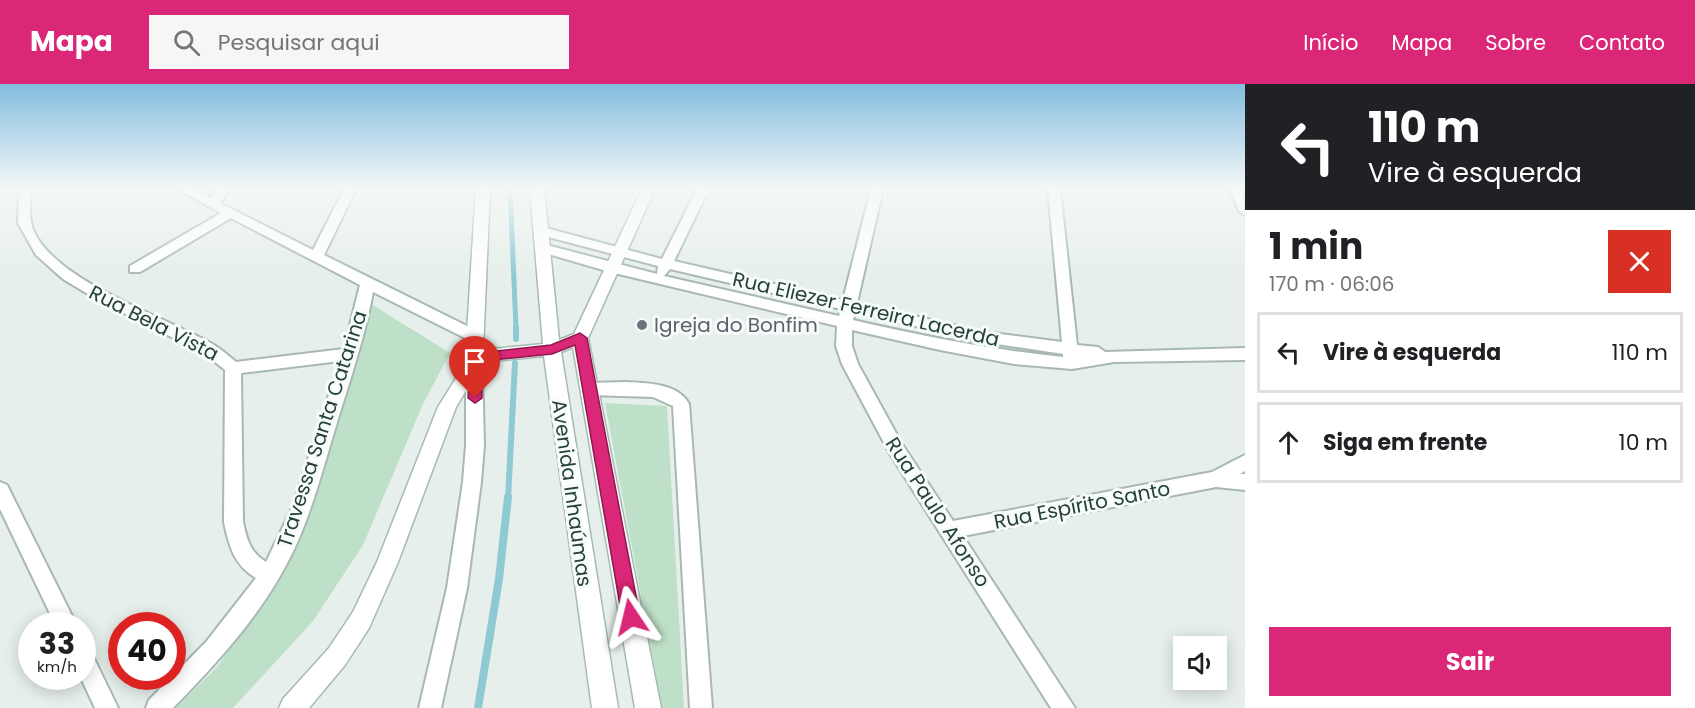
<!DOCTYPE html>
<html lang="pt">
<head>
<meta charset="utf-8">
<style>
  :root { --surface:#fff; --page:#f6f6f6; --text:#202124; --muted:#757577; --line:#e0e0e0; --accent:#db2777 }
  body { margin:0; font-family:Poppins,sans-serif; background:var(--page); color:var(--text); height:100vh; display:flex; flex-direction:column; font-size:22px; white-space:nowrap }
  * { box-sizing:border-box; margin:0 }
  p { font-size:20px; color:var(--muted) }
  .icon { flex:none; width:33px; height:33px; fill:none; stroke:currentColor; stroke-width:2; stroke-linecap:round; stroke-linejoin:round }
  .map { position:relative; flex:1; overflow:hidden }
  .details { display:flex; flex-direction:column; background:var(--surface); width:450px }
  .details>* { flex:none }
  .hud { background:#202124; color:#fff; overflow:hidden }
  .tools { position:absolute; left:1173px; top:552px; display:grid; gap:12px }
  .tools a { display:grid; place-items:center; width:54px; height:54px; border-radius:0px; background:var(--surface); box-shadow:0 3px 15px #0003; font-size:30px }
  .speed { position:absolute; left:18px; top:528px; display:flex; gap:12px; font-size:30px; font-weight:700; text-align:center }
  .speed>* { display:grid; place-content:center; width:78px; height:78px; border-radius:50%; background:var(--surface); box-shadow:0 3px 15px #0003; line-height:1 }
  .speed small { font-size:15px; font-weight:400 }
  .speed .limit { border:9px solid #d22; background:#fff; color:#111 }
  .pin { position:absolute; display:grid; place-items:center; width:51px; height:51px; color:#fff; margin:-62px -26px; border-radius:50% 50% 50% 0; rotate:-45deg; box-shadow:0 0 6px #0007 }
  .pin .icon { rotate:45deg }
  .me { position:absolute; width:66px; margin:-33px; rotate:350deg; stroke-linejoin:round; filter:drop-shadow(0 0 4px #0008) }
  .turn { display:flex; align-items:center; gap:21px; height:126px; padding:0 24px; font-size:27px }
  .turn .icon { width:78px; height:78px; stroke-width:2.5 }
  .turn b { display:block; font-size:42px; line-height:51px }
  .round { display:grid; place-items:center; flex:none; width:63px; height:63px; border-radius:0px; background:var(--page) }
  .overview { display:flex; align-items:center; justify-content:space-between; height:102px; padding:0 24px }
  h1 { font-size:36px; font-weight:700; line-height:45px }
  .button { display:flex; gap:12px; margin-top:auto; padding:12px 24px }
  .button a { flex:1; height:69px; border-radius:0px; background:var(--accent); color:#fff; font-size:24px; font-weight:700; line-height:69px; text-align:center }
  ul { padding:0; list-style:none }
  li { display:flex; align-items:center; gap:18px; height:81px; margin:0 12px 9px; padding:0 12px; border:3px solid var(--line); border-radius:0px }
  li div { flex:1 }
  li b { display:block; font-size:22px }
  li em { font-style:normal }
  header { display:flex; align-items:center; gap:36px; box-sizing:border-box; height:84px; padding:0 30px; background:var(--accent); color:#fff }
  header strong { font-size:28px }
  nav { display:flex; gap:33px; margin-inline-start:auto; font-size:21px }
  .search { width:420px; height:54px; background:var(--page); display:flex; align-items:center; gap:15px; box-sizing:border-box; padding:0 21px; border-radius:0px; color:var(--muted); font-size:22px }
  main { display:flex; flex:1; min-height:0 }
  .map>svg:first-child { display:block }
  .green { fill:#bfe0c8 }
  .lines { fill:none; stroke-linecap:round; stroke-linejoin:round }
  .stream-far2 { stroke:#8ec9d4; stroke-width:5 }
  .stream-far1 { stroke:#8ec9d4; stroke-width:6 }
  .stream { stroke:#8ec9d4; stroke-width:8 }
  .street-casing { stroke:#a8b8b2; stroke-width:4 }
  .secondary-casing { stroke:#a4bbb3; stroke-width:3 }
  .street { fill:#fff; fill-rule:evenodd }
  .secondary { fill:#fff; fill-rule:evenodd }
  .route { fill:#db2777; stroke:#8e194d; stroke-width:1.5 }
  .worship-dot { fill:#6b7280; stroke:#f7fbf9; stroke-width:2 }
  .labels { text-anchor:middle; stroke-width:6; stroke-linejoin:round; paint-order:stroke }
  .street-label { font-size:20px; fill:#24423a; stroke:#f7fbf9 }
  .worship-label { font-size:20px; fill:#5b616d; stroke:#f7fbf9; text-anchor:start }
</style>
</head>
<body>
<header>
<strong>Mapa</strong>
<div class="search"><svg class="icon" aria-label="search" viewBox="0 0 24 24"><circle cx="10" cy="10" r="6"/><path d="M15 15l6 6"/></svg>Pesquisar aqui</div>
<nav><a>Início</a><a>Mapa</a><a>Sobre</a><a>Contato</a></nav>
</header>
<main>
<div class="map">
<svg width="1245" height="624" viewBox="0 0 1245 624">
  <rect width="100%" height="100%" fill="#e6efeb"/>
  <g class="green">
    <path d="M371 220 450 269 423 320 363 461 313 537 233 624H176L218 582 266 512 305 441Z"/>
    <path d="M605 319 667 322 684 624H662Z"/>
  </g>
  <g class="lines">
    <path class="stream-far2" d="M510 105 516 244"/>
    <g class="stream-far1">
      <path d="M516 243V255"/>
      <path d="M508 415 515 279"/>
    </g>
    <path class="stream" d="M478 624 499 495 508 413"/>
    <g class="street-casing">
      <g id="street">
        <path d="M19 105H31C31 116 29 128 31 138 42 194 169 234 214 261 222 266 229 272 236 278L344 265 360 201 231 134 140 188H130V182L221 129 177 105H193L211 114 217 105H230L220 119 313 166 344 105H356L324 171 479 248 482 252 479 256H469L373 208C365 252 351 293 338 335 326 374 316 414 300 452 272 519 223 573 173 624H146L149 616 206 558 256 494C234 481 229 462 224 438L225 286 205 270 98 216 63 195 36 171 18 139ZM340 277 292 424 266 478C250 468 247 456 243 438L241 289Z"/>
        <path d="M697 105H709L674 177 843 216 871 105H883L857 219 984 248 1062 258 1048 105H1060L1077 261 1098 263 1105 268 1245 264V276L1114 278 1072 285 1014 280 940 266 852 246V262L858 280 902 360 953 437 1212 388 1245 371V387L1240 390H1245V406L1216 403 963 452 1075 624H1051L890 370 842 280 836 262 837 242 610 188 538 167 536 164 543 160 657 190 658 182 537 150 535 147 542 143 662 175ZM670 185 841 225 839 232 664 192ZM855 228 984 258 1063 270V273C992 266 923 252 853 236Z"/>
        <path d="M1230 105H1242L1245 131 1239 127Z"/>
        <path d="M474 275 482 281 484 361 481 398 467 504 441 624H419L447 504 463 398 466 361V281Z"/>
        <path d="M625 298C646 299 678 299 689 320L712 624H690L673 322 653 313 590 311 582 305 590 299Z"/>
        <path d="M0 398 7 401 77 542H56L0 425Z"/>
        <path d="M82 563 90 566 118 624H95L80 592H82Z"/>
      </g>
    </g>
    <g class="secondary-casing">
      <path id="secondary" d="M476 105H490L483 266 543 260 530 105H544L559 256 574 250 642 105H655L588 254 661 624H635L573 263 561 268 618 624H592L544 272 483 278 456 323 398 478 369 544 345 581 309 624H279L283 615 329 564 353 528 377 478 438 323 465 280Z"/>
    </g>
    <use href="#street" class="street"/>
    <use href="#secondary" class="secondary"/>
  </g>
  <linearGradient id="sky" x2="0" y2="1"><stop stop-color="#84bce0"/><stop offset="0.54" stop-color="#f4f8f6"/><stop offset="1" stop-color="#f4f8f6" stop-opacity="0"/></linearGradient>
  <rect width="1245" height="193" fill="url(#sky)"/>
  <path class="route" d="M580 249 587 254 640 533 637 539 631 541 625 539 622 533 575 261 552 270 482 277V314L475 319 468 314 471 270 551 261Z"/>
  <circle class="worship-dot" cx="642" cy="241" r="6"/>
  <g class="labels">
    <g class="street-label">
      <text transform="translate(866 225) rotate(13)" y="7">Rua Eliezer Ferreira Lacerda</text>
      <text transform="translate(154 239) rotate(27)" y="7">Rua Bela Vista</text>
      <text transform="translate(322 345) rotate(-72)" y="7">Travessa Santa Catarina</text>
      <text transform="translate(572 409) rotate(82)" y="7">Avenida Inhaúmas</text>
      <text transform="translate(1082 421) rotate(-11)" y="7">Rua Espírito Santo</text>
      <text transform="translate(938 428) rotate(57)" y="7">Rua Paulo Afonso</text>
    </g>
    <g class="worship-label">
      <text x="654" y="248">Igreja do Bonfim</text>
    </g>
  </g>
</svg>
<div class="tools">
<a><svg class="icon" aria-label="sound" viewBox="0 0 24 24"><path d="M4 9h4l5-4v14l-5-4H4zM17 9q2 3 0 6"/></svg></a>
</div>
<div class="speed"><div>33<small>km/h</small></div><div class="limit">40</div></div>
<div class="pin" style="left:475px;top:314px;background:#d93025"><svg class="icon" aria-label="arrive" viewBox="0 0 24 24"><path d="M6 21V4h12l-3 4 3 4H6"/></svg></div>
<svg class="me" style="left:631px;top:533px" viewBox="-20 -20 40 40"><path d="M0-17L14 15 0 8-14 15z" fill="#db2777" stroke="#fff" stroke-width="4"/></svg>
</div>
<section class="details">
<div class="hud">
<div class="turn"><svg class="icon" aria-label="left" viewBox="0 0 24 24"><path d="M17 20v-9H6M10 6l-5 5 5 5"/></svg><div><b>110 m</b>Vire à esquerda</div></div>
</div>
<div class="overview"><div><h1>1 min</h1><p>170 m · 06:06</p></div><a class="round" style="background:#d93025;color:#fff"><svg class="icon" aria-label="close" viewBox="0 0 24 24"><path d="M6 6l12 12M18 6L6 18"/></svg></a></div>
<ul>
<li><svg class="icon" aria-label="left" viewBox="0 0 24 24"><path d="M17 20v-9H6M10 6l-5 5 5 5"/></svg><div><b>Vire à esquerda</b></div><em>110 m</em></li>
<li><svg class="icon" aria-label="ahead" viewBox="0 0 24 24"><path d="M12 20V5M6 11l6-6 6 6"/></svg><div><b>Siga em frente</b></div><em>10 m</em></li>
</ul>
<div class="button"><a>Sair</a></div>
</section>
</main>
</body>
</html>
